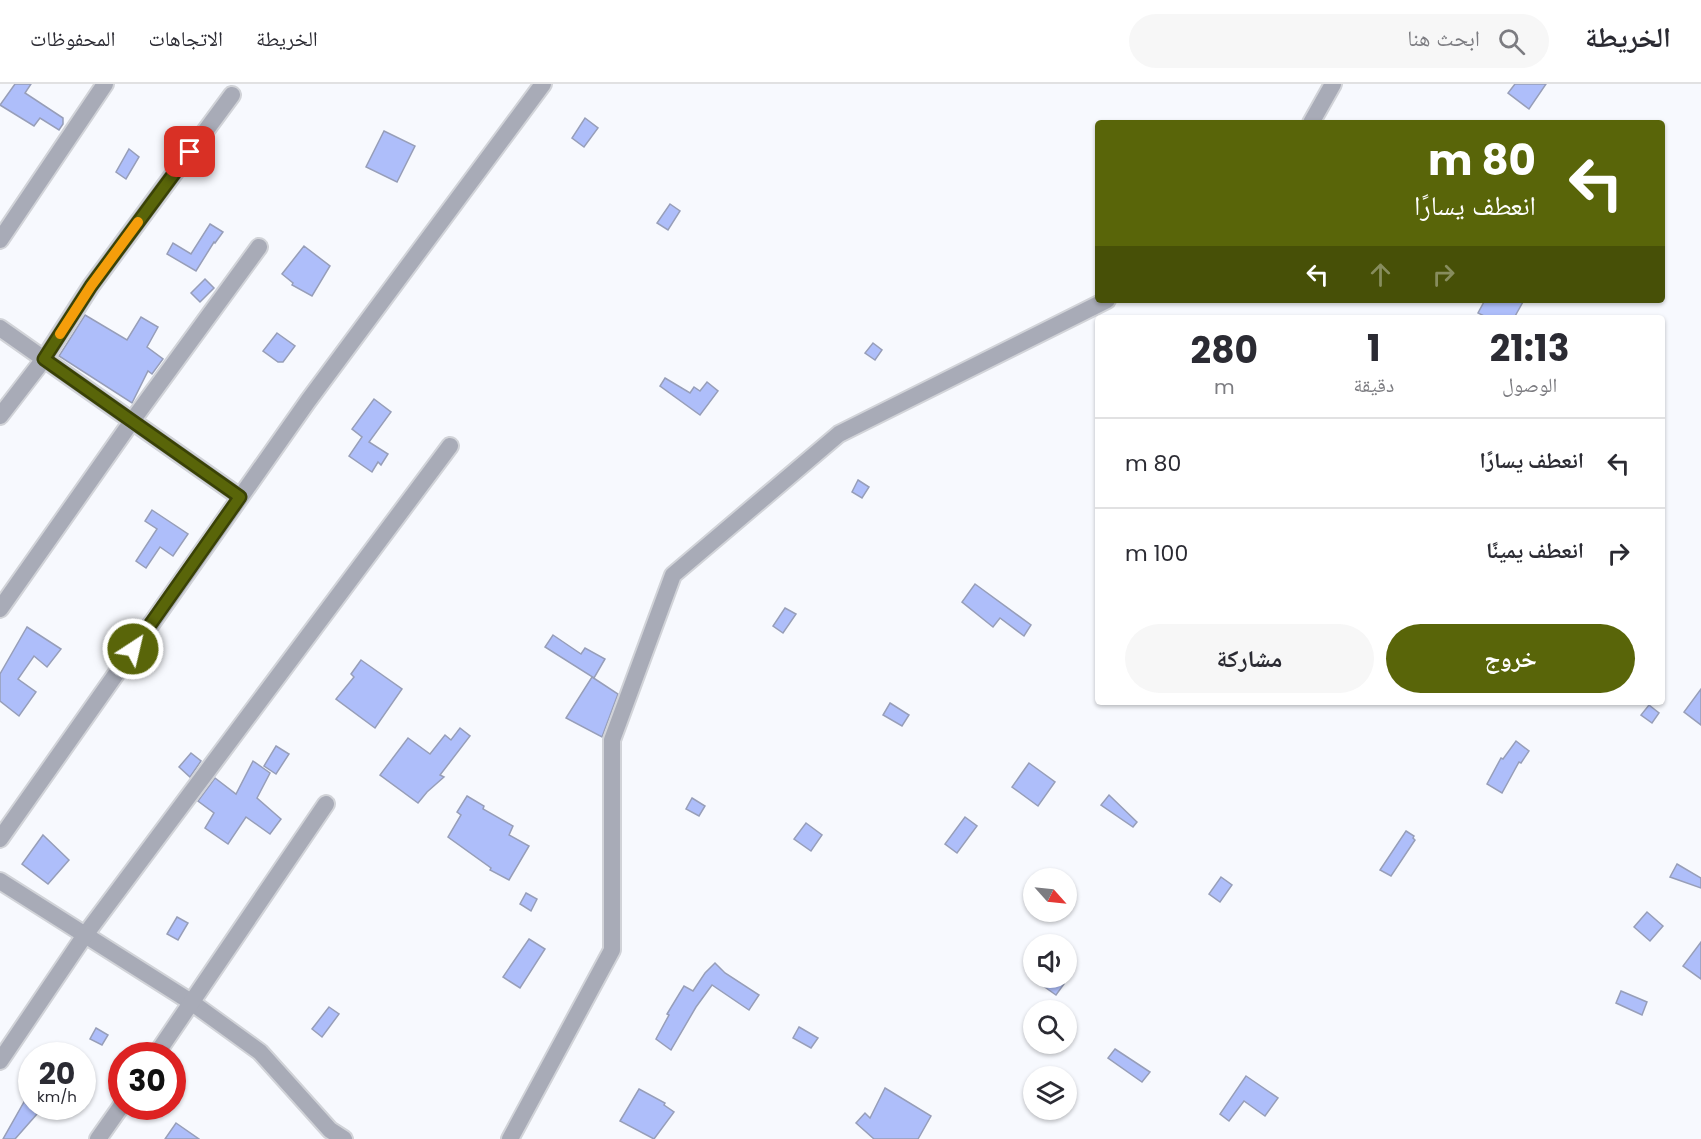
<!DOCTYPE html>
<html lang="ar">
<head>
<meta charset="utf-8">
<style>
  :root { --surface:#fff; --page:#f7f7f7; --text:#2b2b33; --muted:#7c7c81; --line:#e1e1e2; --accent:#596509 }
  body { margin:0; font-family:Poppins,"Noto Naskh Arabic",sans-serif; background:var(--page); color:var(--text); direction:rtl; height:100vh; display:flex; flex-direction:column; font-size:22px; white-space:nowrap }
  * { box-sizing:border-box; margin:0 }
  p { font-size:20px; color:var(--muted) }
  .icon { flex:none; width:33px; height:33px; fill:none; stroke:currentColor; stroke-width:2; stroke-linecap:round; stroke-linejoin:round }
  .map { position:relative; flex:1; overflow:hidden; direction:ltr }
  .details { position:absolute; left:1095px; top:231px; width:570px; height:390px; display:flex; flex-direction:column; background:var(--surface); border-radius:6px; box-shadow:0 2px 4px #0004; direction:rtl }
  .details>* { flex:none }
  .top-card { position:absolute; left:1095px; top:36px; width:570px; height:183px; border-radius:6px; box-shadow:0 2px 4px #0004; direction:rtl; background:#596509; color:#fff; overflow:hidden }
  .needle { width:39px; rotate:117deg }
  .tools { position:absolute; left:1023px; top:784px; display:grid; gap:12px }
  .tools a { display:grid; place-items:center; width:54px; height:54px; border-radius:50%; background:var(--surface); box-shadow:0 2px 4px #0004; font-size:30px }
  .speed { position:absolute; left:18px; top:958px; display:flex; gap:12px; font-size:30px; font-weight:700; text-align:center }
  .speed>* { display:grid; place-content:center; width:78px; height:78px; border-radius:50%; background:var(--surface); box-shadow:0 2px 4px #0004; line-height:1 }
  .speed small { font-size:15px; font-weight:400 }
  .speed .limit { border:9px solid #d22; background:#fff; color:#111 }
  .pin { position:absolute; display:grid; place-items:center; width:51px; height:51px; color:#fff; margin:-26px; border-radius:12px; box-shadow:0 3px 9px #0006 }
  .me { position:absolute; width:66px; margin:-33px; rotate:35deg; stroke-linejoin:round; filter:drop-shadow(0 0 4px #0008) }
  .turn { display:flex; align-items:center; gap:21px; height:126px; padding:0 30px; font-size:27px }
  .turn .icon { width:78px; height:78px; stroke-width:2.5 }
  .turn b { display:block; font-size:42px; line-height:51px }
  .lanes { display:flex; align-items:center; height:57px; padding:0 30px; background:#0003; justify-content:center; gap:30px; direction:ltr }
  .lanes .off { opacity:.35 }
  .eta { display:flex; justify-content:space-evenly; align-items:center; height:102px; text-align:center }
  .eta b { font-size:36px; font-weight:700; line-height:42px }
  .primary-button { display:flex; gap:12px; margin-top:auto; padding:12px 30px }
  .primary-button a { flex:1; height:69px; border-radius:36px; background:var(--accent); color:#fff; font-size:24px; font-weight:700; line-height:69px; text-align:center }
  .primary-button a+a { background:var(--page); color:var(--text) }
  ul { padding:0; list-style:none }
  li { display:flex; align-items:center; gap:18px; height:90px; padding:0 30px; border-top:2px solid var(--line) }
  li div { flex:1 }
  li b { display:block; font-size:22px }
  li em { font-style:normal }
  header { display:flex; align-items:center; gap:36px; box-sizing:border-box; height:84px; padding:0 30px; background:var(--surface); border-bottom:2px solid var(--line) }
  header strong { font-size:28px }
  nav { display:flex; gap:33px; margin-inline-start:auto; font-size:21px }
  .search { width:420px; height:54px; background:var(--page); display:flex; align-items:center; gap:15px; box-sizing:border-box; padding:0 21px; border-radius:33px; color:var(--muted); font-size:22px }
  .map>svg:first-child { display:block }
  .building { fill:#aebefa; stroke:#979eb8; stroke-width:1.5 }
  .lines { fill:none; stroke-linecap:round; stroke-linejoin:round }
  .minor-casing { stroke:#d1d3d8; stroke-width:20 }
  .minor { stroke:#a8abb7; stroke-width:16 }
  .route-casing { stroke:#3a4206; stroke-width:15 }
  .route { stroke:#596509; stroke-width:10 }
  .slow { stroke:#f59e0b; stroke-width:10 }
</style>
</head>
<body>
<header>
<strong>الخريطة</strong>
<div class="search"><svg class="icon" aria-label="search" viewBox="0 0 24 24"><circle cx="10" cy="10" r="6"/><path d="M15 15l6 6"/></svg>ابحث هنا</div>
<nav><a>الخريطة</a><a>الاتجاهات</a><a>المحفوظات</a></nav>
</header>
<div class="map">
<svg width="1701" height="1055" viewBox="0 0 1701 1055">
  <rect width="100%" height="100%" fill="#f7f9fe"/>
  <g class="building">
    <path d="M15 0H31L25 9 63 34V40L59 46 40 34 34 42 0 21Z"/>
    <path d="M1515 0H1546L1529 25 1508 9Z"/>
    <path d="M585 34 598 44 584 63 572 54Z"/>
    <path d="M384 47 415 62 397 98 366 83Z"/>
    <path d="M129 65 139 73 126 95 116 88Z"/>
    <path d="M670 120 680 127 668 146 657 139Z"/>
    <path d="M210 140 223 148 215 159 214 158 196 187 167 170 173 159 191 170Z"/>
    <path d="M304 162 330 182 312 212 292 201 293 199 282 190Z"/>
    <path d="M205 195 214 204 200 218 191 209Z"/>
    <path d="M1485 216H1524L1514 234H1488L1478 229Z"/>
    <path d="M85 231 127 256 141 233 158 243 147 263 163 275 152 290 148 287 132 319 59 272Z"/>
    <path d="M277 249 295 262 283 278H278L263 267Z"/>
    <path d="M873 259 882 266 875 276 865 269Z"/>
    <path d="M665 294 690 309 694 303 700 307 707 298 718 307 700 331 660 302Z"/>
    <path d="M374 315 391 328 369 358 388 370 381 381 378 378 372 388 349 372 362 353 352 345Z"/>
    <path d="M858 396 869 403 862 414 852 408Z"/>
    <path d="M152 426 188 450 173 472 160 463 146 484 136 477 157 445 145 437Z"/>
    <path d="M975 500 1031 541 1024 552 1000 534 993 543 962 518Z"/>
    <path d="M785 524 796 530 783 549 773 542Z"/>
    <path d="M27 543 61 565 47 583 34 572 18 595 36 608 19 632 0 617V590Z"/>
    <path d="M553 551 581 570 585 564 605 575 594 594 545 563Z"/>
    <path d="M361 576 402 605 375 644 336 615 354 593 351 590Z"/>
    <path d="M592 593 618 610 602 653 566 634Z"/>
    <path d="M1701 605V641L1684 628Z"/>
    <path d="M890 619 909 631 902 642 883 631Z"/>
    <path d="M1649 621 1659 629 1652 639 1641 631Z"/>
    <path d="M460 644 470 652 440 691 444 693 427 708 418 719 380 691 408 654 430 670 445 651 451 656Z"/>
    <path d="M1516 657 1529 667 1521 679 1519 678 1502 709 1487 700 1501 674 1503 675Z"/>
    <path d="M276 662 289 670 276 690 264 682Z"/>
    <path d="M191 669 201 677 190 693 179 683Z"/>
    <path d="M253 677 270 689 257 714 281 735 270 750 246 733 228 760 205 744 214 729 198 717 215 694 236 710Z"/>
    <path d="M1029 679 1055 698 1038 722 1012 703Z"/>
    <path d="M1109 711 1137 738 1133 743 1101 721Z"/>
    <path d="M467 712 484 722 483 725 513 742 509 751 529 762 509 796 490 786 491 784 448 753 461 731 457 728Z"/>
    <path d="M692 714 705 722 699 732 686 725Z"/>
    <path d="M965 733 977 742 957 769 945 760Z"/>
    <path d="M806 739 822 751 811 767 794 755Z"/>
    <path d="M1406 747 1414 752 1413 754 1415 756 1391 792 1380 786Z"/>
    <path d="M43 751 69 776 48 800 22 780Z"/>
    <path d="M1677 780 1701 794V804L1670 793Z"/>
    <path d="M1221 793 1232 801 1220 818 1209 810Z"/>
    <path d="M526 809 537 815 531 827 520 820Z"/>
    <path d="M1647 828 1663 842 1650 857 1634 843Z"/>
    <path d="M177 833 188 839 178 856 167 850Z"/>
    <path d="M529 855 545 865 520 904 503 893Z"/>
    <path d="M1701 858V895L1683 882Z"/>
    <path d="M715 879 725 889 759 911 749 926 712 901 696 923 671 966 656 955 669 931 667 930 684 902 693 907 705 889Z"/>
    <path d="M1032 894H1056L1064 900 1056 911Z"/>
    <path d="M1621 907 1647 918 1642 931 1616 919Z"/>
    <path d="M329 923 339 930 322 953 312 945Z"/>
    <path d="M799 943 818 954 811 964 793 954Z"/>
    <path d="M96 944 108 951 102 961 90 955Z"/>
    <path d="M1115 965 1150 988 1142 998 1108 974Z"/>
    <path d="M1246 992 1278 1014 1265 1032 1244 1017 1229 1037 1220 1030Z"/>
    <path d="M885 1004 931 1032 918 1055H874L856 1039 865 1029 870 1034Z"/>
    <path d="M639 1005 665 1019 664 1021 674 1028 654 1055 620 1037Z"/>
    <path d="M24 1018 37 1030 15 1055H3Z"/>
    <path d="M176 1039 199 1055H165Z"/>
  </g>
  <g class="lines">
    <g class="minor-casing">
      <g id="minor">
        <path d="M1311 39 1333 0"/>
        <path d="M0 156 105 0"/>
        <path d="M0 244 240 413"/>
        <path d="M0 332 44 275 91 202 232 11"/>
        <path d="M0 525 132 337 259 163"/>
        <path d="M0 755 308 317 543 0"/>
        <path d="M0 797 191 918 260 968 330 1046 344 1055"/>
        <path d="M155 972 326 720"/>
        <path d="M0 977 85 851 450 362"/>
        <path d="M98 1055 122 1021"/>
        <path d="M510 1055 612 866V656L673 491 839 350 1107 216"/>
      </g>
    </g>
    <use href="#minor" class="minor"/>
  </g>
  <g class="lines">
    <g class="route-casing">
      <path id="route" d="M133 565 240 413 44 275 91 202 190 68"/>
    </g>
    <use href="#route" class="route"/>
    <path class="slow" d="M60 250 91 202 138 138"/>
  </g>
</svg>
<div class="tools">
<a><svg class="needle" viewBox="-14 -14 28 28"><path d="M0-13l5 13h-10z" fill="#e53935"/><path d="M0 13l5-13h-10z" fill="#7c7c81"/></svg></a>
<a><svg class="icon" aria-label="sound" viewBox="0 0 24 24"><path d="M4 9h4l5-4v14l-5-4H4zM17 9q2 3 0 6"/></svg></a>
<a><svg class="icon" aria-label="search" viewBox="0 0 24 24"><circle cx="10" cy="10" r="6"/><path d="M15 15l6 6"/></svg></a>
<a><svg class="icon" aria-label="layers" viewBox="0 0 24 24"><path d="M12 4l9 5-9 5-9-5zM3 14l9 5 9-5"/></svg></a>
</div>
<div class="speed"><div>20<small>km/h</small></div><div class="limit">30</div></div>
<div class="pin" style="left:190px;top:68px;background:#d93025"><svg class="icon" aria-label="arrive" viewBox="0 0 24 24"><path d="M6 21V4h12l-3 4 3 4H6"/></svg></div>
<svg class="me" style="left:133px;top:565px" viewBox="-20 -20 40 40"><circle r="17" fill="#596509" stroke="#fff" stroke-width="3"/><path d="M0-11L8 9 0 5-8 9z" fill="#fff"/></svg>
<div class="top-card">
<div class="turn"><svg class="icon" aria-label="left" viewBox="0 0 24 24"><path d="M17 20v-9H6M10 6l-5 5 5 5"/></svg><div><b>80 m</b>انعطف يسارًا</div></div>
<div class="lanes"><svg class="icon" aria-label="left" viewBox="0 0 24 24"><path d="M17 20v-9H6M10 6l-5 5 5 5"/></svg><svg class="icon off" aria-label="ahead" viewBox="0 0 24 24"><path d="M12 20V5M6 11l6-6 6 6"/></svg><svg class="icon off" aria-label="right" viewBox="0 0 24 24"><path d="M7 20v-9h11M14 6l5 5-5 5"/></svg></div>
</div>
<section class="details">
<div class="eta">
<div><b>21:13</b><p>الوصول</p></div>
<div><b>1</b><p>دقيقة</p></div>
<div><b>280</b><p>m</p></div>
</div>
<ul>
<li><svg class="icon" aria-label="left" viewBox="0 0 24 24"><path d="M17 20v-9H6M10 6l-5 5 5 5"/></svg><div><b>انعطف يسارًا</b></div><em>80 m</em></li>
<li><svg class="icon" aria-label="right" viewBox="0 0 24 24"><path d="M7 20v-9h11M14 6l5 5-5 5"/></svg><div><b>انعطف يمينًا</b></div><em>100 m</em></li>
</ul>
<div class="primary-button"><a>خروج</a><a>مشاركة</a></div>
</section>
</div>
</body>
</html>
